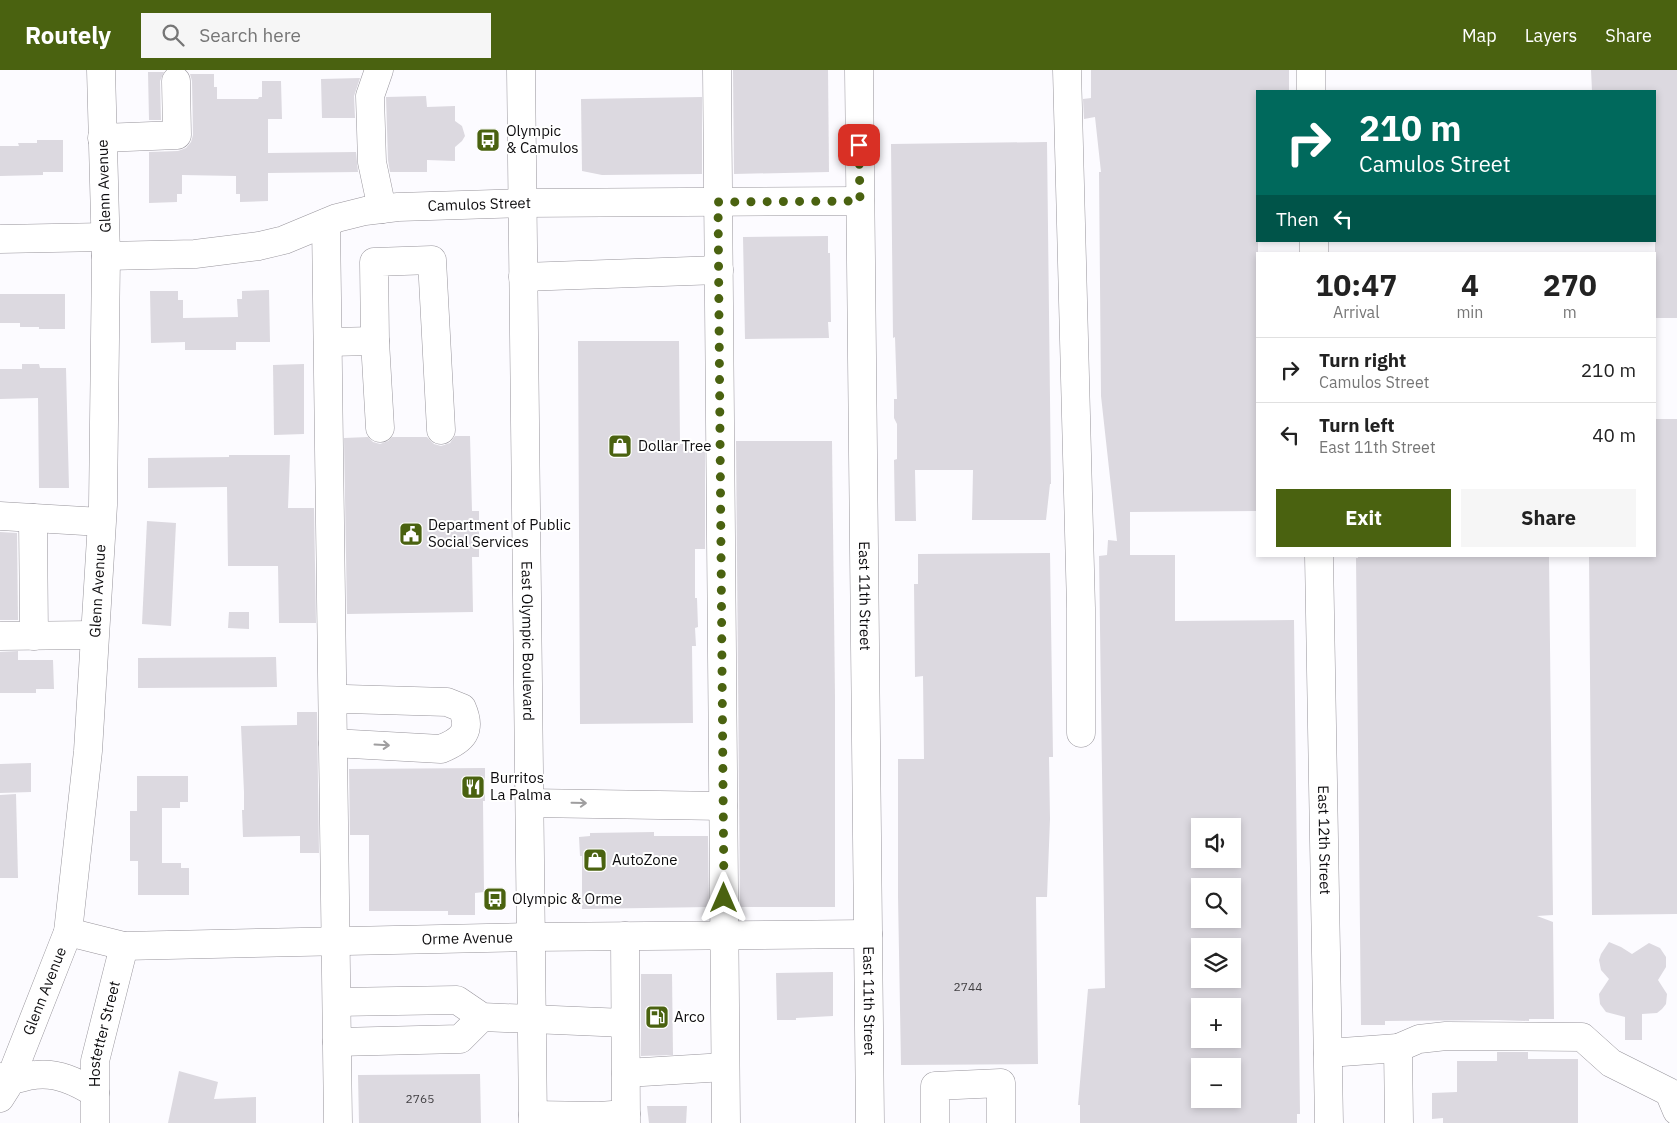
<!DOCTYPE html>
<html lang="en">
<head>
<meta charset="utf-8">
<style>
  :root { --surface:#fff; --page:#f6f6f6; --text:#222; --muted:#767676; --line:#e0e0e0; --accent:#4a6210 }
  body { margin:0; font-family:"IBM Plex Sans",sans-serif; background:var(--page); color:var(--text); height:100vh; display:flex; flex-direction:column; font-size:19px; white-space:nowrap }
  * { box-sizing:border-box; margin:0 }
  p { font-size:16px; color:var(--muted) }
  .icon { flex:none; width:28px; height:28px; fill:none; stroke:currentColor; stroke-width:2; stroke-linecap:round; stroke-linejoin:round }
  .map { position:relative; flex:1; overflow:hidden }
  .details { position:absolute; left:1256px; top:182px; width:400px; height:305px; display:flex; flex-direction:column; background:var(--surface); border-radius:0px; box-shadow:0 2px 8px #0003 }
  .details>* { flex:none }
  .banner { position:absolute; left:1256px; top:20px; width:400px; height:152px; border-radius:0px; box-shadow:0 2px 8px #0003; background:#00695c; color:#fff; overflow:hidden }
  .buttons { position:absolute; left:1191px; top:748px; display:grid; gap:10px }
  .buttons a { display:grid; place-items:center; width:50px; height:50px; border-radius:0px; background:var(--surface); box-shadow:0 2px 8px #0003; font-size:25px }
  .pin { position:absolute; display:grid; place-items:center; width:42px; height:42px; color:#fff; margin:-21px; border-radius:10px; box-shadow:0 2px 8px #0006 }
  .me { position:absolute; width:55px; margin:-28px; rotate:0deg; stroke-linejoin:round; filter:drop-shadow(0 0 4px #0008) }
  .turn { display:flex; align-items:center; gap:18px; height:105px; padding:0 20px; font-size:22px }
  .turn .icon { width:65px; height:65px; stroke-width:2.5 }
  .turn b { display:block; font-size:35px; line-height:42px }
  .then { display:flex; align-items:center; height:48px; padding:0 20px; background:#0003; gap:10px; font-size:19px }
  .eta { display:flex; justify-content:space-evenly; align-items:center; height:85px; text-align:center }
  .eta b { font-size:30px; font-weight:700; line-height:35px }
  .action { display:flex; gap:10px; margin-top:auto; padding:10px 20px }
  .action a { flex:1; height:58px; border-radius:0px; background:var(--accent); color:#fff; font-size:20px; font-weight:700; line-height:58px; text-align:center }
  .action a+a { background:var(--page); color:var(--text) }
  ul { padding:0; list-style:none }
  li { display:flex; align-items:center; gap:15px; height:65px; padding:0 20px; border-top:1px solid var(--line) }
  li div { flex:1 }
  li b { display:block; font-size:19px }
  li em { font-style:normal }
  header { display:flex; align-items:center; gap:30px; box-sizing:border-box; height:70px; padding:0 25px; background:var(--accent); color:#fff }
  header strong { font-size:24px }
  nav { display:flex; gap:28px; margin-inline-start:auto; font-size:18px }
  .search { width:350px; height:45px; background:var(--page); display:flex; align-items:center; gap:12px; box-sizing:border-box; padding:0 18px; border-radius:0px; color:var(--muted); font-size:19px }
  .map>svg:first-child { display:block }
  .building { fill:#dcd9e0; fill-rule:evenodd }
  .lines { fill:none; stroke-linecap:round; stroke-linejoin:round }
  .minor-casing { stroke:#98959c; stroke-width:29 }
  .major-casing { stroke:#98959c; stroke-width:29 }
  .minor { stroke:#fff; stroke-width:28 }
  .major { stroke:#fff; stroke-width:28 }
  .oneway { stroke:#9f9e9f }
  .route { stroke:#4a6210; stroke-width:9; stroke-dasharray:0 16.2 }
  .labels { text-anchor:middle; stroke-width:4; stroke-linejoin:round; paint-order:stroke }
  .number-label { font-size:12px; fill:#424043 }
  .poi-label { font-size:15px; fill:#0e0d0f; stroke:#fff; text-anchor:start }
  .street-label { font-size:15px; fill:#0e0d0f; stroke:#fff }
</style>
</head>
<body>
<header>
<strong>Routely</strong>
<div class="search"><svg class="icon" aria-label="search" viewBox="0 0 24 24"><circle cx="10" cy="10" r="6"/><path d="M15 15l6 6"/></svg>Search here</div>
<nav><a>Map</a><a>Layers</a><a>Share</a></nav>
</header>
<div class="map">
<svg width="1677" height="1053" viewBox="0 0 1677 1053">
  <rect width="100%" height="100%" fill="#fcfbff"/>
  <g class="building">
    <path d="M733 0H828L829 102 734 104Z"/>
    <path d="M1091 0H1289V21H1258V441L1130 442V485H1175V551L1294 550 1300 1044H1297V1053H1080V1035H1078L1088 919 1105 918 1099 486 1107 485 1108 470 1117 471 1101 326 1099 102H1101L1095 47 1084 49 1083 29 1091 28ZM1200 756H1232V789H1200ZM1200 816H1232V849H1200ZM1200 876H1232V909H1200ZM1200 936H1232V969H1200ZM1200 996H1232V1029H1200Z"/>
    <path d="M1591 0H1677V248H1655V21H1592Z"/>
    <path d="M148 2H164L160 11 161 50H149Z"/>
    <path d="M190 4H214V17H217V29H258L259 27H262V11H281L282 49H268V83L356 82 358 102 268 103V131L240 132V124H236V106L182 105V124H177V132L149 133V82L178 81 186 78 191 72 193 65 192 11Z"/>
    <path d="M360 8 354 26 355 48H322L321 9Z"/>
    <path d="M426 26 427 37 455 36V51L462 56 465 66 462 71 455 77V91L427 90V102H390L388 90 386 27Z"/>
    <path d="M702 27V104L602 105 582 101 581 29Z"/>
    <path d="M37 70H63V102H43V105L0 106V76H19L18 73H37Z"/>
    <path d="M1047 72 1051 414H1050L1046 450H972L973 400H915L916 451H895L894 390 897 389V354L894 348V329H897L895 267 893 268 891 74Z"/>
    <path d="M828 166V183H830L831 252H828L829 268 745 269 743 167Z"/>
    <path d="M269 220 270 272H236V280H185V272L151 273 150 221H178V230H183V248L238 247 237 229H242V221Z"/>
    <path d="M0 224H65V259H39V257H20V253H0Z"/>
    <path d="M578 271H679L680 374H705V479H695V528H697L698 557 695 558 696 576H692L693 653 580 654Z"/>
    <path d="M22 294H39L40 298H66L69 418H39L38 328 0 329V299H22Z"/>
    <path d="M304 294V364L274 365 273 295Z"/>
    <path d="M1655 349H1677V844L1592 845 1589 486H1655Z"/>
    <path d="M455 366H470L472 441H479V487H472L473 542 347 544 344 368 368 367 373 372 380 374 388 371 392 367H427L434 374 441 376 450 373Z"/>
    <path d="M736 371H832L835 626V837H740Z"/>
    <path d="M229 385H290L288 438H314L316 553H279L278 496H228L227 417 148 418V388L229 387Z"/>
    <path d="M147 451 176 453 171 556 142 554Z"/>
    <path d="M0 462 17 463 18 550H0Z"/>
    <path d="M1050 483 1053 687H1049L1050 749 1047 827H1036L1038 994 901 995 898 826V689H924L923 606 915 607 914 514H918V484Z"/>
    <path d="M1358 486H1549L1553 845 1537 846 1553 852 1554 949H1529V951L1497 950 1385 951V955H1361L1356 488H1358Z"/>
    <path d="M229 542H249V559L228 558Z"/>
    <path d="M18 581V590H53L54 619H36V623H0V582Z"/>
    <path d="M276 587 277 617 138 618V588Z"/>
    <path d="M297 642H317L319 783H300V766L243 767 242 740H244V722L241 656 297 655Z"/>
    <path d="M31 693V722L0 723V694Z"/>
    <path d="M485 698V731H483L484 822 475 823V845H448V841H369V765H350L349 699Z"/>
    <path d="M137 706H188V732H180V738H162V793H181V798H189V825H138V791H130V741H137Z"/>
    <path d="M16 724 18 808H0V725Z"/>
    <path d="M654 762V766H708L709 837 582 839V786H580L579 767 590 766V763Z"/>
    <path d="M1609 872 1621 877 1632 884 1649 873 1660 878 1666 887V897L1658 910 1667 924 1666 934 1662 939 1657 943 1642 944V970H1625V947L1606 942 1600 934 1599 924 1609 909 1601 900 1599 890 1601 884Z"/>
    <path d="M833 902V946L796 948V950H777L776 903Z"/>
    <path d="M641 904H672L673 985 641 986Z"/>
    <path d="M1497 982H1528V989H1578V1053H1443V1048L1432 1049V1023L1457 1022V991H1497Z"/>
    <path d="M179 1001 218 1012 214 1029 256 1027V1053H168Z"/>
    <path d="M480 1004 481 1053H359L358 1005Z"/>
    <path d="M647 1036H687L686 1053H649Z"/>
  </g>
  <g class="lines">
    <g class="minor-casing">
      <g id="minor">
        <path d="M379 0 370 26 372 92 382 139"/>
        <path d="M717 0 726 1053"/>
        <path id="s1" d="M859 0 870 1053"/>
        <path d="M1067 0 1081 538V663"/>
        <path d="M1311 0V21"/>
        <path d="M102 68 177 65 176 11"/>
        <path d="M326 153 338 1053"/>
        <path d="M0 169 105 167"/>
        <path d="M1314 171V184"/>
        <path id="s2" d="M106 186 195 184 259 176 284 170 337 148 365 141 398 137 522 133 860 131"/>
        <path d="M523 207 719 200"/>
        <path d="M328 272 375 271"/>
        <path d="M380 358 375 271 374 192 432 190 441 360"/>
        <path d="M0 446 101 452"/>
        <path d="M33 448 34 566"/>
        <path id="s3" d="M1319 486 1329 1053"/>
        <path d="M0 566 94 565"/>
        <path d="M333 630 346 629 447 632 462 638C472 661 463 670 441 679L333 673"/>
        <path d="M530 733 723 736"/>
        <path id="s4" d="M68 862 124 876 530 867 868 864"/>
        <path d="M625 866 626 1053"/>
        <path d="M337 932 457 930 482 947 625 953"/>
        <path d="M337 972 460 969 482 947"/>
        <path d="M1398 978 1419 969 1446 966 1582 967 1611 993 1669 1022 1677 1041"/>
        <path d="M1328 983 1398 978 1399 1053"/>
        <path d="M626 1003 725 997"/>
        <path d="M0 1007C14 1013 21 1006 35 1005 57 1002 77 1012 95 1023"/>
        <path id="s5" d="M0 1028 7 1017 68 862 88 681 103 435 106 186 101 0"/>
        <path d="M533 1045 599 1046 626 1044"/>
        <path id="s6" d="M95 1053V991L124 876"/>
        <path d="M935 1053V1016L1001 1013V1053"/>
      </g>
    </g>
    <g class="major-casing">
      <g id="major">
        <path id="s7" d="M521 0 533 1053"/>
      </g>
    </g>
    <use href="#minor" class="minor"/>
    <use href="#major" class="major"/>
  </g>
  <defs><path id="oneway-shaft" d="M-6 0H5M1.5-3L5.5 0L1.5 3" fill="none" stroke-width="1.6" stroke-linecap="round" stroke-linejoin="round" transform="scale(1.25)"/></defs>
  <g class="oneway">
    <use href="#oneway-shaft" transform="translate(382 675) rotate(3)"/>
    <use href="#oneway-shaft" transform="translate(579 733) rotate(1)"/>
  </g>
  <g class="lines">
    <path class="route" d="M724 828 718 132 860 131 859 75"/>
  </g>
  <defs>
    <g id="bus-square" transform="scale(1.25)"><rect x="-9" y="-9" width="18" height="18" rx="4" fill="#4a6210" stroke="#fff"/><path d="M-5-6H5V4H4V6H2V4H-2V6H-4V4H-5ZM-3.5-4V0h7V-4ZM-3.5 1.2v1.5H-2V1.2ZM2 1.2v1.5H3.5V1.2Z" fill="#fff"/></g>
    <g id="shop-square" transform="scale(1.25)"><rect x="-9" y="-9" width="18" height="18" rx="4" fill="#4a6210" stroke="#fff"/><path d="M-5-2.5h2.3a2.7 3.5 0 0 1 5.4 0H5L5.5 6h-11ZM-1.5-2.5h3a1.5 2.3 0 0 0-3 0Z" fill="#fff"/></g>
    <g id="civic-square" transform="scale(1.25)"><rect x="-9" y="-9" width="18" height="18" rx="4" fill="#4a6210" stroke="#fff"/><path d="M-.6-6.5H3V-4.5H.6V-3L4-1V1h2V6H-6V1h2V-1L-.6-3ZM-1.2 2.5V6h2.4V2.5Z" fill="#fff"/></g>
    <g id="restaurant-square" transform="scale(1.25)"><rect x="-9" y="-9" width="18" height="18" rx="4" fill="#4a6210" stroke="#fff"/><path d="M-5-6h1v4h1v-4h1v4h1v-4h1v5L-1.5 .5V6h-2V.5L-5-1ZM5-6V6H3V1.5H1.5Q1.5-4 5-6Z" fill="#fff"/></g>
    <g id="fuel-square" transform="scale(1.25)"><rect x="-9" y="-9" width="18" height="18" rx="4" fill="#4a6210" stroke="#fff"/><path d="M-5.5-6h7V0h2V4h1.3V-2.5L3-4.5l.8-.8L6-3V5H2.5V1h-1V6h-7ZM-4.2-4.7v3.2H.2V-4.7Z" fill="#fff"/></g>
  </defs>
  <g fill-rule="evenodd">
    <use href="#bus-square" x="488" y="70"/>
    <use href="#shop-square" x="620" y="376"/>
    <use href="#civic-square" x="411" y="464"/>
    <use href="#restaurant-square" x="473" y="717"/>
    <use href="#shop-square" x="595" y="790"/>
    <use href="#bus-square" x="495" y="829"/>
    <use href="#fuel-square" x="657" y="947"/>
  </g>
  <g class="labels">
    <g class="number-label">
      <text x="968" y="921">2744</text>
      <text x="420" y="1033">2765</text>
    </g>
    <g class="poi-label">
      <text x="506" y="66">Olympic<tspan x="506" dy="17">&amp; Camulos</tspan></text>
      <text x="638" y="381">Dollar Tree</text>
      <text x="428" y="460">Department of Public<tspan x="428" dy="17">Social Services</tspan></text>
      <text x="490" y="713">Burritos<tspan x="490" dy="17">La Palma</tspan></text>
      <text x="612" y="795">AutoZone</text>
      <text x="512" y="834">Olympic &amp; Orme</text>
      <text x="674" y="952">Arco</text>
    </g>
    <g class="street-label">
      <text transform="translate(104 116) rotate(-92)" y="5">Glenn Avenue</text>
      <text dy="5" stroke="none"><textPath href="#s2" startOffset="380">Camulos Street</textPath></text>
      <text dy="5" stroke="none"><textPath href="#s5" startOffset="522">Glenn Avenue</textPath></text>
      <text dy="5" stroke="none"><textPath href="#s1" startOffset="526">East 11th Street</textPath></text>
      <text dy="5" stroke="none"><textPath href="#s7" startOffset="571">East Olympic Boulevard</textPath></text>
      <text dy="5" stroke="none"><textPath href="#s3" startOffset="284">East 12th Street</textPath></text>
      <text dy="5" stroke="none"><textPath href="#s4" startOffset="401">Orme Avenue</textPath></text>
      <text dy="5" stroke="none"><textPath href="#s5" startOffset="116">Glenn Avenue</textPath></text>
      <text dy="5" stroke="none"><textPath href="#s1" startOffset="931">East 11th Street</textPath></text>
      <text dy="5" stroke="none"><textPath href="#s6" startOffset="90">Hostetter Street</textPath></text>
    </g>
  </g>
</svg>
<div class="buttons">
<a><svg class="icon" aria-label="sound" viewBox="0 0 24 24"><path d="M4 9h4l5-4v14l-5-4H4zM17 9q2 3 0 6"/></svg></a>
<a><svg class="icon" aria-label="search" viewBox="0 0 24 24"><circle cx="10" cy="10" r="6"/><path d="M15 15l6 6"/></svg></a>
<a><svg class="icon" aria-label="layers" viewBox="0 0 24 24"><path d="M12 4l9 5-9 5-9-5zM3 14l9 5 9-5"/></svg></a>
<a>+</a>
<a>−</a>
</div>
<div class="pin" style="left:859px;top:75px;background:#d93025"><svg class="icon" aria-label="arrive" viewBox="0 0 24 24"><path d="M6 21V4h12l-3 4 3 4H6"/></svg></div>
<svg class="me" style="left:724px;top:828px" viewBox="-20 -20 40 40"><path d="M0-17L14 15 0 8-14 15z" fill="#4a6210" stroke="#fff" stroke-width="4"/></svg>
<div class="banner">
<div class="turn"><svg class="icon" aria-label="right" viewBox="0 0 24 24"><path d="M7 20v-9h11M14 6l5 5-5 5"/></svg><div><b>210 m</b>Camulos Street</div></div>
<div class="then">Then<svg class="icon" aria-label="left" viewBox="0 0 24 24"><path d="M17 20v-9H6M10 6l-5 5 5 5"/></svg></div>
</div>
<section class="details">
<div class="eta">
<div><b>10:47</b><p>Arrival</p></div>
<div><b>4</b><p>min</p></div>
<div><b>270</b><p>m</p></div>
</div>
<ul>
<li><svg class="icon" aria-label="right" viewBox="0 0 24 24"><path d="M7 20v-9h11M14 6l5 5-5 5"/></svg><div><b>Turn right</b><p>Camulos Street</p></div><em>210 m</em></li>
<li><svg class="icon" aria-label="left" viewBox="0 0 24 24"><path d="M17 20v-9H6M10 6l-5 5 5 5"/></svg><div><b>Turn left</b><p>East 11th Street</p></div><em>40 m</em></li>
</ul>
<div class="action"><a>Exit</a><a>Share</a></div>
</section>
</div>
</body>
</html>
